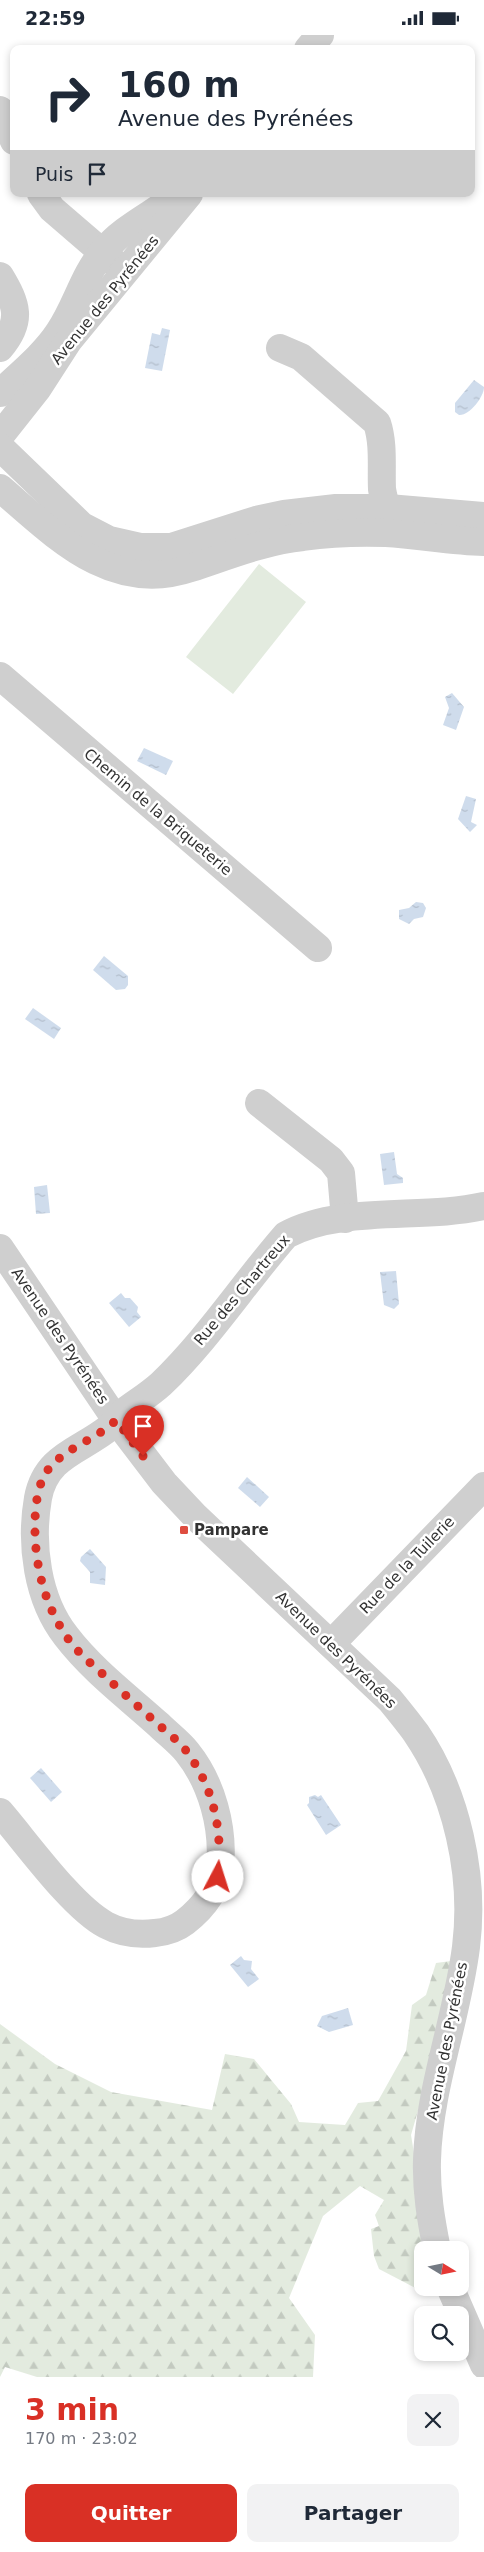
<!DOCTYPE html>
<html lang="fr">
<head>
<meta charset="utf-8">
<style>
  :root { --surface:#fff; --page:#f2f2f3; --text:#1f2937; --muted:#747a83; --accent:#d93025 }
  body { margin:0; font-family:"DejaVu Sans",sans-serif; background:var(--page); color:var(--text); height:100vh; display:flex; flex-direction:column; font-size:19px; white-space:nowrap }
  * { box-sizing:border-box; margin:0 }
  p { font-size:16px; color:var(--muted) }
  .icon { flex:none; width:28px; height:28px; fill:none; stroke:currentColor; stroke-width:2; stroke-linecap:round; stroke-linejoin:round }
  .map { position:relative; height:2342px; overflow:hidden }
  .details { display:flex; flex-direction:column; background:var(--surface); flex:1 }
  .details>* { flex:none }
  .banner { position:absolute; left:10px; top:10px; width:465px; height:152px; border-radius:10px; box-shadow:0 2px 8px #0003; background:#fff; color:var(--text); overflow:hidden }
  .needle { width:32px; rotate:100deg }
  .tools { position:absolute; left:414px; top:2206px; display:grid; gap:10px }
  .tools a { display:grid; place-items:center; width:55px; height:55px; border-radius:10px; background:var(--surface); box-shadow:0 2px 8px #0003; font-size:25px }
  .pin { position:absolute; display:grid; place-items:center; width:42px; height:42px; color:#fff; margin:-51px -21px; border-radius:50% 50% 50% 0; rotate:-45deg; box-shadow:0 0 5px #0007 }
  .pin .icon { rotate:45deg }
  .me { position:absolute; width:55px; margin:-28px; rotate:5deg; stroke-linejoin:round; filter:drop-shadow(0 0 4px #0008) }
  .turn { display:flex; align-items:center; gap:18px; height:105px; padding:0 25px; font-size:22px }
  .turn .icon { width:65px; height:65px; stroke-width:2.5 }
  .turn b { display:block; font-size:35px; line-height:42px }
  .then { display:flex; align-items:center; height:48px; padding:0 25px; background:#0003; gap:10px; font-size:19px }
  .round { display:grid; place-items:center; flex:none; width:52px; height:52px; border-radius:10px; background:var(--page) }
  .headline { display:flex; align-items:center; justify-content:space-between; height:85px; padding:0 25px }
  h1 { font-size:30px; font-weight:700; line-height:38px; color:var(--accent) }
  .action { display:flex; gap:10px; margin-top:auto; padding:10px 25px }
  .action a { flex:1; height:58px; border-radius:10px; background:var(--accent); color:#fff; font-size:20px; font-weight:700; line-height:58px; text-align:center }
  .action a+a { background:var(--page); color:var(--text) }
  .status { display:flex; justify-content:space-between; align-items:center; height:35px; padding:0 25px; background:var(--surface); direction:ltr }
  .status svg { height:14px; fill:currentColor }
  .map>svg:first-child { display:block }
  .green { fill:#e3ebdf }
  .forest { fill:url(#forest-firs) }
  .water { fill:url(#water-ripples) }
  .lines { fill:none; stroke-linecap:round; stroke-linejoin:round }
  .minor { stroke:#cfcfcf; stroke-width:28 }
  .route { stroke:#d93025; stroke-width:9; stroke-dasharray:0 16.2 }
  .poi-dot { fill:#de4d40; stroke:#fff; stroke-width:2 }
  .labels { text-anchor:middle; stroke-width:5; stroke-linejoin:round; paint-order:stroke }
  .street-label { font-size:15px; fill:#323232; stroke:#fff }
  .poi-label { font-size:15px; font-weight:bold; fill:#323232; stroke:#fff; text-anchor:start }
</style>
</head>
<body>
<div class="status"><b>22:59</b><svg viewBox="0 0 49 12"><path d="M0 12V9h3v3zM5 12V6h3v6zM10 12V3h3v9zM15 12V0h3v12zM26 1h20v11H26zM47 4h2v5h-2z"/></svg></div>
<div class="map">
<svg width="484" height="2342" viewBox="0 0 484 2342">
  <defs>
    <pattern id="forest-firs" width="22" height="20" patternUnits="userSpaceOnUse" patternTransform="scale(1.25)"><rect width="22" height="20" fill="#e3ebdf"/><path d="M5 1l3.5 6h-7zM16 11l3.5 6h-7z" fill="#c3cac0"/></pattern>
    <pattern id="water-ripples" width="26" height="14" patternUnits="userSpaceOnUse" patternTransform="scale(1.25)"><rect width="26" height="14" fill="#cfdcec"/><path d="M2 4q2-2 4 0t4 0M15 11q2-2 4 0t4 0" fill="none" stroke="#b2bdcb"/></pattern>
  </defs>
  <rect width="100%" height="100%" fill="#fff"/>
  <path class="green" d="M259 529 306 567 233 659 186 622Z"/>
  <path class="forest" d="M451 1926 426 2048 411 2100 430 2215H422V2252L428 2253 425 2258 379 2234 374 2221 371 2194 379 2191 375 2180 384 2165 360 2151 323 2181 289 2263 315 2300 313 2342H37L5 2332 0 2342V1989L55 2029 111 2057 212 2075 225 2019 254 2024 291 2069 299 2087 345 2090 358 2068 378 2066 406 2016 412 1970 426 1960 436 1928Z"/>
  <g class="water">
    <path d="M162 293 170 295 162 336 145 333 152 298 160 300Z"/>
    <path d="M474 345 484 352C484 362 469 381 459 380L455 377V368Z"/>
    <path d="M452 658 464 672 456 695 443 690 449 673 445 662Z"/>
    <path d="M144 713 173 726 166 740 137 726Z"/>
    <path d="M466 761 476 764 471 787 477 790 470 797 458 784Z"/>
    <path d="M416 867 423 868 426 873 423 882 414 884 409 889 399 884V875L409 873Z"/>
    <path d="M104 921 128 941V950L125 954 116 955 93 935Z"/>
    <path d="M33 973 61 993 54 1004 25 984Z"/>
    <path d="M394 1117 397 1139 403 1143V1148L384 1150 380 1119Z"/>
    <path d="M47 1150 50 1178 36 1179 34 1152Z"/>
    <path d="M396 1236 399 1269 394 1274 384 1270 380 1237Z"/>
    <path d="M121 1258 125 1263H130L138 1272 137 1277 141 1282 129 1292 109 1268Z"/>
    <path d="M247 1442 269 1462 260 1472 238 1453Z"/>
    <path d="M90 1514 106 1532 105 1550 90 1548V1537L80 1526 81 1522Z"/>
    <path d="M41 1733 62 1757 51 1767 30 1743Z"/>
    <path d="M315 1760 318 1762 321 1760 341 1790 326 1800 307 1770 309 1768V1762Z"/>
    <path d="M241 1921 244 1925 252 1926 251 1934 259 1944 248 1952 230 1930Z"/>
    <path d="M348 1973 353 1990 329 1997 317 1991 322 1981Z"/>
  </g>
  <g class="lines">
    <g class="minor">
      <path d="M308 14 320 0"/>
      <path d="M0 75 14 106"/>
      <path d="M41 159 52 174 116 229"/>
      <path d="M0 241C17 269 23 286 0 313"/>
      <path d="M280 313 301 322 377 388C384 409 381 432 382 454 384 467 388 474 387 489"/>
      <path d="M0 358C20 339 44 320 59 297 76 272 83 241 103 217 123 192 154 179 179 159"/>
      <path d="M0 401 38 353 69 305 189 159"/>
      <path d="M0 412 82 491 109 505 140 512H171L256 485 284 479 336 473H388L484 481"/>
      <path d="M0 453C55 500 111 560 191 533 228 521 264 506 303 502 331 498 358 497 386 498 419 500 451 506 484 507"/>
      <path d="M0 641 318 913"/>
      <path d="M259 1068 331 1125 341 1138 345 1184"/>
      <path d="M0 1213 116 1385 164 1448 196 1482 390 1665C399 1676 408 1687 416 1698 457 1758 475 1841 466 1912 457 1984 429 2053 427 2125 426 2156 431 2185 437 2215"/>
      <path d="M331 1609 484 1451"/>
      <path d="M0 1777C26 1807 72 1872 106 1890 121 1898 138 1900 155 1898 166 1897 176 1894 185 1887 203 1873 217 1855 220 1832 224 1793 212 1748 187 1717 179 1707 168 1699 159 1690 128 1662 92 1635 66 1601 37 1564 30 1509 38 1463 46 1420 81 1416 110 1392 115 1387 120 1381 125 1376 137 1367 150 1359 161 1349 208 1304 244 1248 286 1200 341 1170 423 1185 484 1171"/>
      <path d="M450 2252 484 2330"/>
    </g>
  </g>
  <g class="lines">
    <path class="route" d="M143 1421 116 1385C96 1406 56 1415 43 1443 34 1463 34 1493 36 1514 39 1544 48 1574 65 1599 75 1616 92 1629 107 1643 124 1659 142 1675 160 1691 169 1699 180 1707 187 1717 214 1753 223 1797 218 1842"/>
  </g>
  <rect class="poi-dot" x="179" y="1490" width="10" height="10" rx="2.5"/>
  <g class="labels">
    <g class="street-label">
      <text transform="translate(105 265) rotate(-51)" y="5">Avenue des Pyrénées</text>
      <text transform="translate(158 777) rotate(40)" y="5">Chemin de la Briqueterie</text>
      <text transform="translate(242 1255) rotate(-50)" y="5">Rue des Chartreux</text>
      <text transform="translate(60 1301) rotate(56)" y="5">Avenue des Pyrénées</text>
      <text transform="translate(407 1530) rotate(-46)" y="5">Rue de la Tuilerie</text>
      <text transform="translate(336 1615) rotate(44)" y="5">Avenue des Pyrénées</text>
      <text transform="translate(447 2006) rotate(-79)" y="5">Avenue des Pyrénées</text>
    </g>
    <g class="poi-label">
      <text x="194" y="1500">Pampare</text>
    </g>
  </g>
</svg>
<div class="tools">
<a><svg class="needle" viewBox="-14 -14 28 28"><path d="M0-13l5 13h-10z" fill="#e53935"/><path d="M0 13l5-13h-10z" fill="#747a83"/></svg></a>
<a><svg class="icon" aria-label="search" viewBox="0 0 24 24"><circle cx="10" cy="10" r="6"/><path d="M15 15l6 6"/></svg></a>
</div>
<div class="pin" style="left:143px;top:1421px;background:#d93025"><svg class="icon" aria-label="arrive" viewBox="0 0 24 24"><path d="M6 21V4h12l-3 4 3 4H6"/></svg></div>
<svg class="me" style="left:218px;top:1842px" viewBox="-20 -20 40 40"><circle r="19" fill="#fff"/><path d="M0-13L10 11 0 6-10 11z" fill="#d93025"/></svg>
<div class="banner">
<div class="turn"><svg class="icon" aria-label="right" viewBox="0 0 24 24"><path d="M7 20v-9h11M14 6l5 5-5 5"/></svg><div><b>160 m</b>Avenue des Pyrénées</div></div>
<div class="then">Puis<svg class="icon" aria-label="arrive" viewBox="0 0 24 24"><path d="M6 21V4h12l-3 4 3 4H6"/></svg></div>
</div>
</div>
<section class="details">
<div class="headline"><div><h1>3 min</h1><p>170 m · 23:02</p></div><a class="round"><svg class="icon" aria-label="close" viewBox="0 0 24 24"><path d="M6 6l12 12M18 6L6 18"/></svg></a></div>
<div class="action"><a>Quitter</a><a>Partager</a></div>
</section>
</body>
</html>
